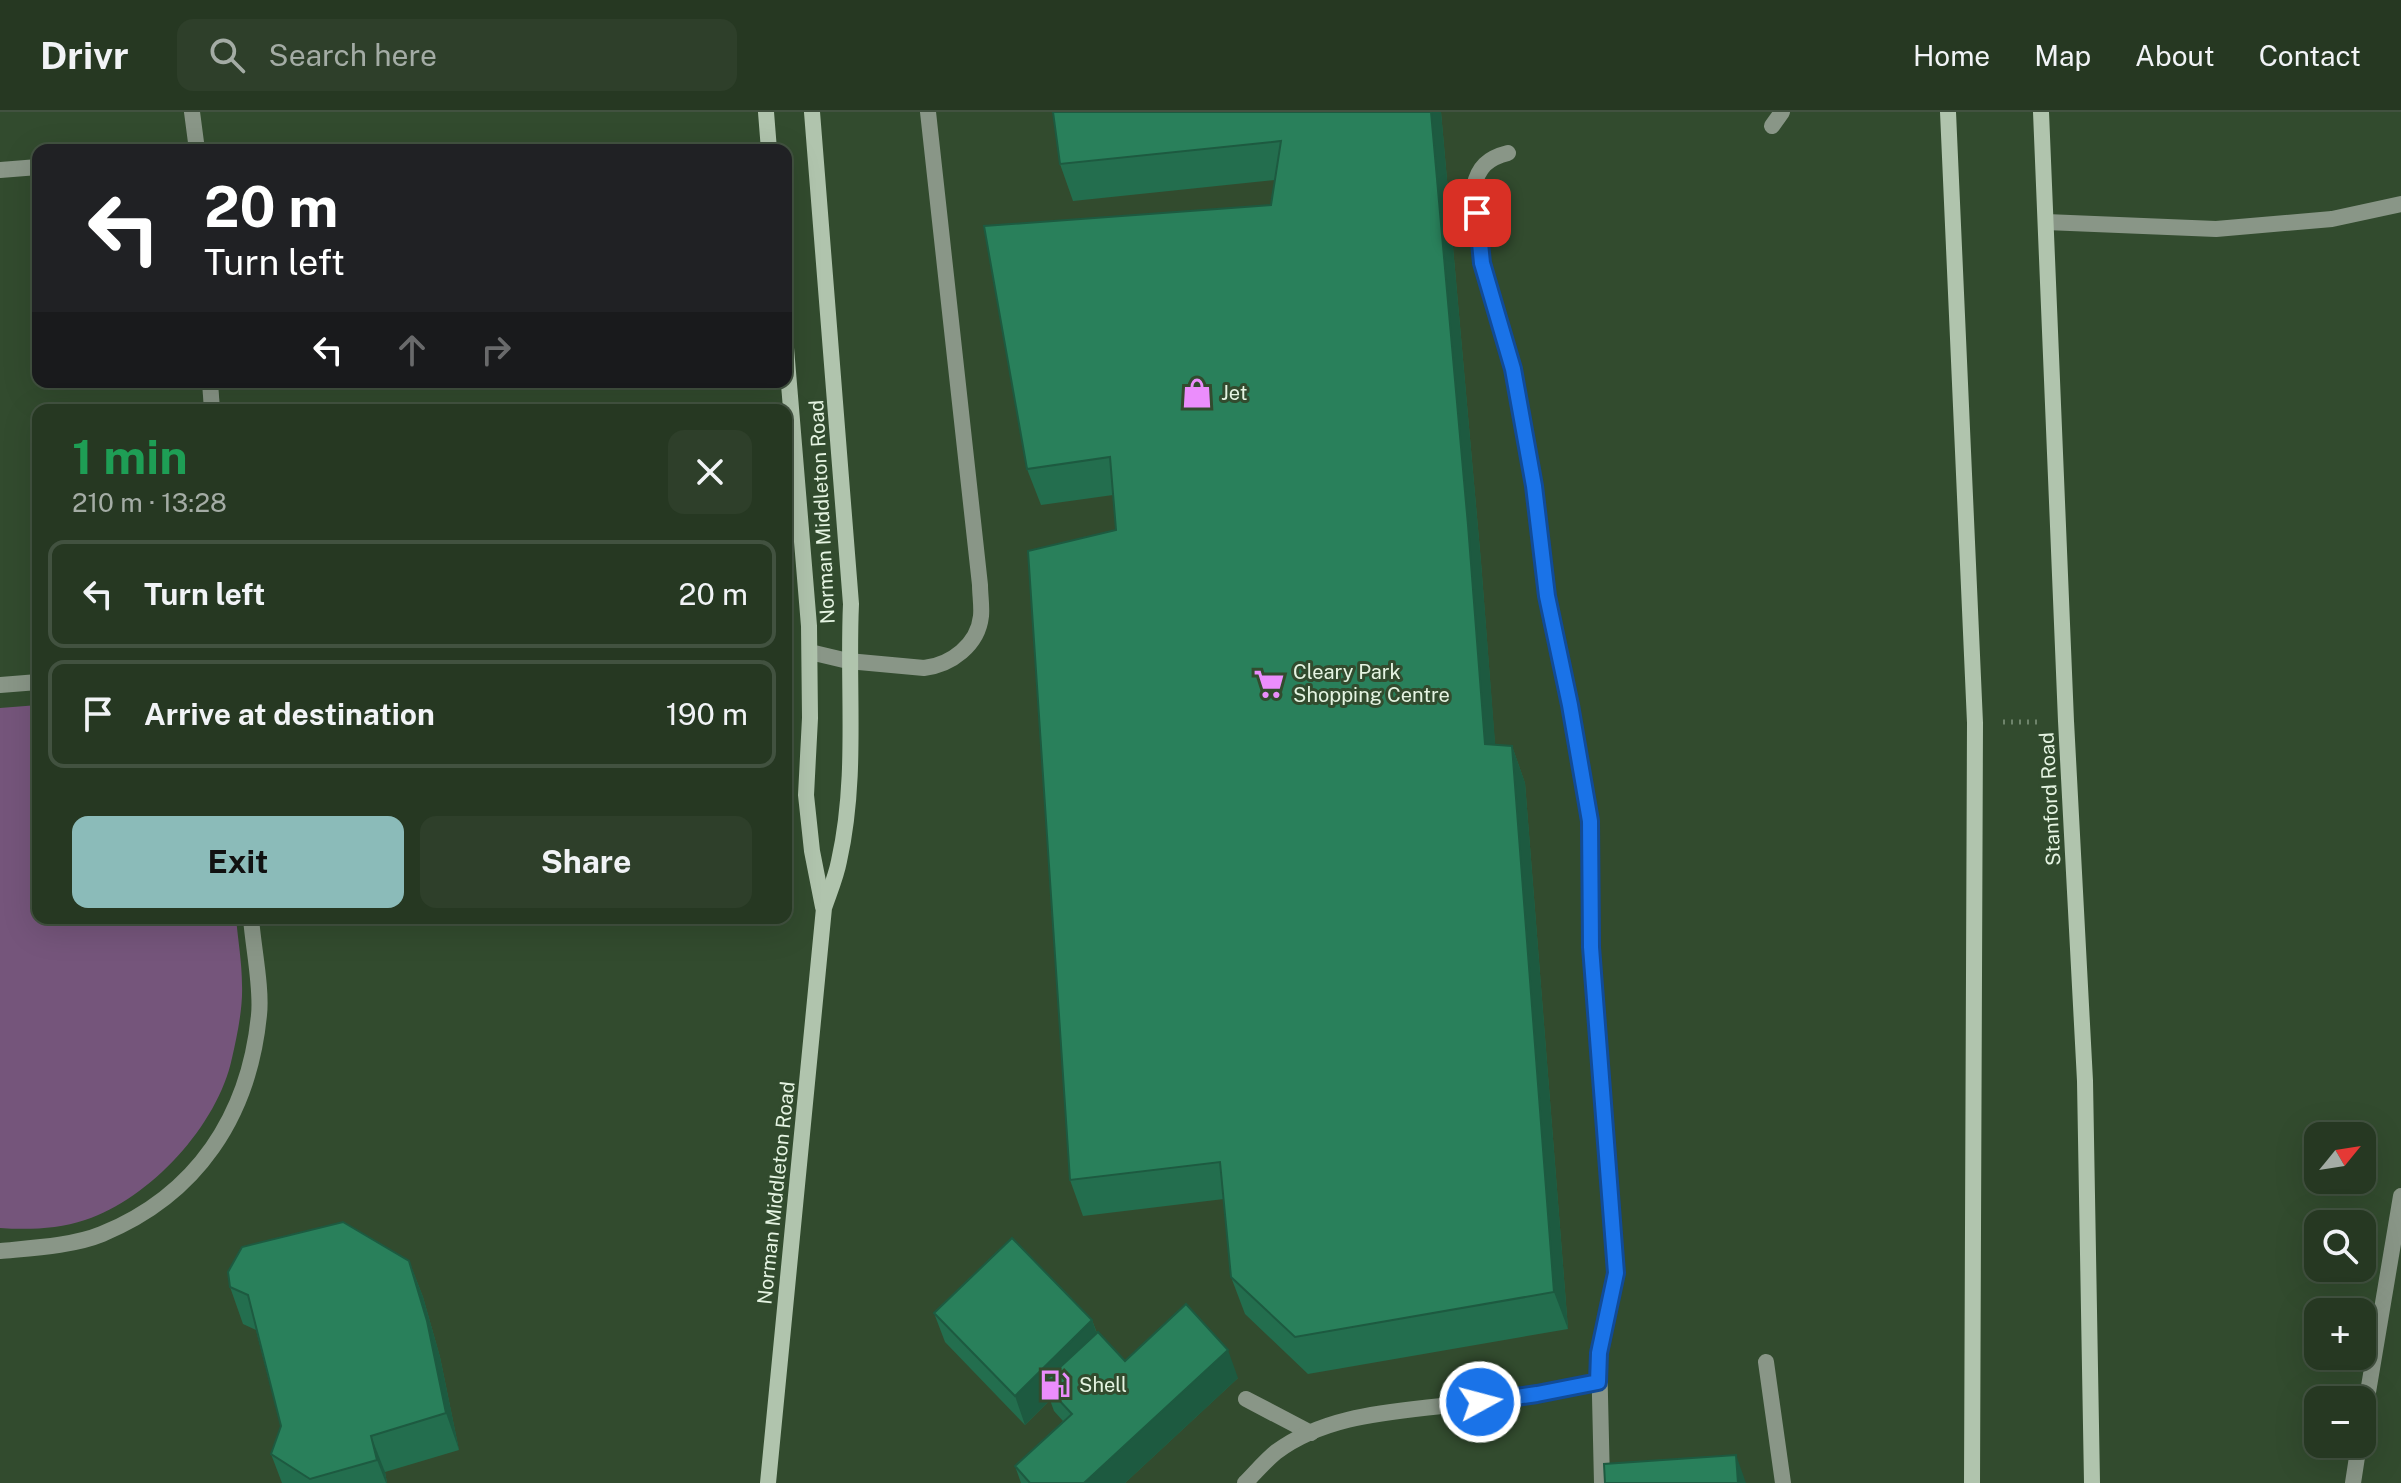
<!DOCTYPE html>
<html lang="en">
<head>
<meta charset="utf-8">
<style>
  :root { --surface:#263822; --page:#2e3f2a; --text:#f1f3f6; --muted:#a4aca5; --line:#425240; --accent:#8bbbb9 }
  body { margin:0; font-family:"Public Sans",sans-serif; background:var(--page); color:var(--text); height:100vh; display:flex; flex-direction:column; font-size:30px; white-space:nowrap }
  * { box-sizing:border-box; margin:0 }
  p { font-size:26px; color:var(--muted) }
  .icon { flex:none; width:44px; height:44px; fill:none; stroke:currentColor; stroke-width:2; stroke-linecap:round; stroke-linejoin:round }
  .map { position:relative; flex:1; overflow:hidden }
  .sheet { position:absolute; left:32px; top:292px; width:760px; height:520px; display:flex; flex-direction:column; background:var(--surface); border-radius:16px; box-shadow:0 8px 32px #0002,0 0 0 2px var(--line) }
  .sheet>* { flex:none }
  .hud { position:absolute; left:32px; top:32px; width:760px; height:244px; border-radius:16px; box-shadow:0 8px 32px #0002,0 0 0 2px var(--line); background:#202124; color:#fff; overflow:hidden }
  .needle { width:52px; rotate:60deg }
  .fabs { position:absolute; left:2304px; top:1010px; display:grid; gap:16px }
  .fabs a { display:grid; place-items:center; width:72px; height:72px; border-radius:16px; background:var(--surface); box-shadow:0 8px 32px #0002,0 0 0 2px var(--line); font-size:40px }
  .pin { position:absolute; display:grid; place-items:center; width:68px; height:68px; color:#fff; margin:-34px; border-radius:16px; box-shadow:0 4px 12px #0006 }
  .me { position:absolute; width:88px; margin:-44px; rotate:83deg; stroke-linejoin:round; filter:drop-shadow(0 0 6px #0008) }
  .turn { display:flex; align-items:center; gap:28px; height:168px; padding:0 40px; font-size:36px }
  .turn .icon { width:104px; height:104px; stroke-width:2.5 }
  .turn b { display:block; font-size:56px; line-height:68px }
  .lanes { display:flex; align-items:center; height:76px; padding:0 40px; background:#0003; justify-content:center; gap:40px; direction:ltr }
  .lanes .off { opacity:.35 }
  .round { display:grid; place-items:center; flex:none; width:84px; height:84px; border-radius:16px; background:var(--page) }
  .summary { display:flex; align-items:center; justify-content:space-between; height:136px; padding:0 40px }
  h1 { font-size:48px; font-weight:700; line-height:60px; color:#1e9e55 }
  .cta { display:flex; gap:16px; margin-top:auto; padding:16px 40px }
  .cta a { flex:1; height:92px; border-radius:16px; background:var(--accent); color:#111; font-size:32px; font-weight:700; line-height:92px; text-align:center }
  .cta a+a { background:var(--page); color:var(--text) }
  ul { padding:0; list-style:none }
  li { display:flex; align-items:center; gap:24px; height:108px; margin:0 16px 12px; padding:0 24px; border:4px solid var(--line); border-radius:16px }
  li div { flex:1 }
  li b { display:block; font-size:30px }
  li em { font-style:normal }
  header { display:flex; align-items:center; gap:48px; box-sizing:border-box; height:112px; padding:0 40px; background:var(--surface); border-bottom:2px solid var(--line) }
  header strong { font-size:38px }
  nav { display:flex; gap:44px; margin-inline-start:auto; font-size:28px }
  .search { width:560px; height:72px; background:var(--page); display:flex; align-items:center; gap:20px; box-sizing:border-box; padding:0 28px; border-radius:16px; color:var(--muted); font-size:30px }
  .map>svg:first-child { display:block }
  .park { fill:#75557b }
  .lines { fill:none; stroke-linecap:round; stroke-linejoin:round }
  .path { stroke:#6e846b; stroke-width:5; stroke-dasharray:2 6; stroke-linecap:butt }
  .lane { stroke:#899687; stroke-width:16 }
  .street { stroke:#899687; stroke-width:16 }
  .secondary { stroke:#b0c4ad; stroke-width:16 }
  .wall { fill:#236e4e }
  .shaded-wall { fill:#1d5a40 }
  .building { fill:#29805b; stroke:#1d5a40; stroke-width:2 }
  .route-casing { stroke:#114b97; stroke-width:20 }
  .route { stroke:#1a73e8; stroke-width:14 }
  .labels { text-anchor:middle; stroke-width:6; stroke-linejoin:round; paint-order:stroke }
  .poi-label { font-size:20px; fill:#e5f4e2; stroke:#324b2e; text-anchor:start }
  .street-label { font-size:20px; fill:#e5f4e2; stroke:#324b2e }
</style>
</head>
<body>
<header>
<strong>Drivr</strong>
<div class="search"><svg class="icon" aria-label="search" viewBox="0 0 24 24"><circle cx="10" cy="10" r="6"/><path d="M15 15l6 6"/></svg>Search here</div>
<nav><a>Home</a><a>Map</a><a>About</a><a>Contact</a></nav>
</header>
<div class="map">
<svg width="2401" height="1371" viewBox="0 0 2401 1371">
  <rect width="100%" height="100%" fill="#324b2e"/>
  <path class="park" d="M38 593V806H236C238 828 242 851 242 873 243 896 237 924 232 946 218 1013 150 1087 85 1108 58 1117 28 1118 0 1116V596Z"/>
  <g class="lines">
    <path class="path" d="M2003 610H2037"/>
    <g class="lane">
      <path d="M1772 14 1782 0"/>
      <path d="M1508 41C1488 46 1478 55 1474 75L1482 151 1513 257 1534 374 1547 484 1570 593 1590 709 1591 835 1616 1161 1599 1241 1602 1371"/>
      <path d="M2046 110 2216 117 2332 107 2401 92"/>
      <path d="M810 540 848 549 924 556C951 553 978 533 981 504 982 494 980 483 980 473L928 0"/>
      <path d="M1766 1250 1783 1371"/>
      <path d="M1246 1287 1311 1321"/>
      <path d="M2362 1316 2401 1084"/>
      <path d="M1245 1371C1255 1361 1265 1349 1276 1340 1328 1301 1396 1300 1458 1292 1505 1286 1551 1280 1598 1270"/>
      <path d="M2353 1371 2359 1332"/>
    </g>
    <g class="street">
      <path d="M192 0 197 38"/>
      <path d="M0 58 38 55"/>
      <path d="M210 270 212 298"/>
      <path d="M0 573 38 570"/>
      <path d="M0 1139C31 1136 73 1134 102 1122 197 1083 249 1004 259 903 262 876 253 834 251 806"/>
    </g>
    <g class="secondary">
      <path d="M766 0 769 38"/>
      <path d="M1948 0 1975 611 1972 1371"/>
      <path d="M2041 0 2066 609 2085 969 2092 1371"/>
      <path d="M786 236 809 514 810 606 806 683 812 739 823 795"/>
      <path d="M768 1371 824 796C829 781 836 765 839 749 858 665 847 577 851 492L812 0"/>
    </g>
  </g>
  <g class="wall">
    <path d="M1053 0H1441L1481 450 1495 633 1512 634 1525 671 1568 1217 1308 1262 1245 1202 1231 1165 1224 1087 1083 1104 1070 1068 1116 418 1113 383 1041 393 1027 357 1271 93 1275 68 1073 89 1060 52Z"/>
    <path d="M409 1149 423 1185 440 1245 459 1338 385 1360 387 1371H282L271 1342 281 1314 256 1218 243 1212 230 1175Z"/>
    <path d="M934 1201 1092 1208 1097 1221 1125 1249 1238 1266 1125 1371H1021L1015 1354 1063 1309 1054 1299 1050 1288 1025 1313 945 1230Z"/>
  </g>
  <g class="shaded-wall">
    <path d="M1431 0H1441L1481 450 1498 669 1485 632Z"/>
    <path d="M1512 634 1525 671 1568 1217 1554 1180Z"/>
    <path d="M409 1149 423 1185 440 1245 459 1338 446 1301Z"/>
    <path d="M1092 1208 1102 1237 1043 1271 1050 1288 1025 1313 1015 1284Z"/>
    <path d="M1228 1238 1238 1266 1125 1371H1084Z"/>
    <path d="M371 1324 385 1360 387 1371H386L377 1348Z"/>
    <path d="M1736 1343 1746 1371H1738Z"/>
  </g>
  <g class="building">
    <path d="M1053 0H1431L1468 413 1485 632 1512 634 1554 1180 1295 1225 1231 1165 1220 1050 1070 1068 1028 439 1116 418 1110 345 1027 357 984 114 1271 93 1281 29 1060 52Z"/>
    <path d="M343 1110 409 1149 427 1209 446 1301 371 1324 377 1348 310 1367 271 1342 281 1314 248 1183 230 1175 228 1160 242 1135Z"/>
    <path d="M1012 1126 1092 1208 1015 1284 934 1201Z"/>
    <path d="M1186 1192 1228 1238 1084 1371H1030L1015 1354 1072 1302 1043 1271 1098 1220 1125 1249Z"/>
    <path d="M1736 1343 1738 1371H1605L1604 1352Z"/>
  </g>
  <g class="lines">
    <g class="route-casing">
      <path id="route" d="M1477 101 1482 151 1513 257 1534 374 1547 484 1570 593 1590 709 1591 835 1616 1161 1599 1241 1598 1270 1537 1282 1480 1290"/>
    </g>
    <use href="#route" class="route"/>
  </g>
  <defs>
    <g id="shop-bare" transform="scale(2.4)"><path d="M-5-2.5h2.3a2.7 3.5 0 0 1 5.4 0H5L5.5 6h-11ZM-1.5-2.5h3a1.5 2.3 0 0 0-3 0Z" fill="#eb8dfc" stroke="#324b2e" stroke-width="2.5" paint-order="stroke"/></g>
    <g id="supermarket-bare" transform="scale(2.4)"><path d="M-6-5.5h2.5l.6 2H6L4.5 2H-2.5L-4.4-4H-6ZM-1.5 3.2a1.3 1.3 0 1 0 .1 0ZM3 3.2a1.3 1.3 0 1 0 .1 0Z" fill="#eb8dfc" stroke="#324b2e" stroke-width="2.5" paint-order="stroke"/></g>
    <g id="fuel-bare" transform="scale(2.4)"><path d="M-5.5-6h7V0h2V4h1.3V-2.5L3-4.5l.8-.8L6-3V5H2.5V1h-1V6h-7ZM-4.2-4.7v3.2H.2V-4.7Z" fill="#eb8dfc" stroke="#324b2e" stroke-width="2.5" paint-order="stroke"/></g>
  </defs>
  <g fill-rule="evenodd">
    <use href="#shop-bare" x="1197" y="281"/>
    <use href="#supermarket-bare" x="1269" y="572"/>
    <use href="#fuel-bare" x="1055" y="1273"/>
  </g>
  <g class="labels">
    <g class="poi-label">
      <text x="1221" y="288">Jet</text>
      <text x="1293" y="567">Cleary Park<tspan x="1293" dy="23">Shopping Centre</tspan></text>
      <text x="1079" y="1280">Shell</text>
    </g>
    <g class="street-label">
      <text transform="translate(822 400) rotate(-93)" y="7">Norman Middleton Road</text>
      <text transform="translate(2050 687) rotate(-93)" y="7">Stanford Road</text>
      <text transform="translate(776 1081) rotate(-84)" y="7">Norman Middleton Road</text>
    </g>
  </g>
</svg>
<div class="fabs">
<a><svg class="needle" viewBox="-14 -14 28 28"><path d="M0-13l5 13h-10z" fill="#e53935"/><path d="M0 13l5-13h-10z" fill="#a4aca5"/></svg></a>
<a><svg class="icon" aria-label="search" viewBox="0 0 24 24"><circle cx="10" cy="10" r="6"/><path d="M15 15l6 6"/></svg></a>
<a>+</a>
<a>−</a>
</div>
<div class="pin" style="left:1477px;top:101px;background:#d93025"><svg class="icon" aria-label="arrive" viewBox="0 0 24 24"><path d="M6 21V4h12l-3 4 3 4H6"/></svg></div>
<svg class="me" style="left:1480px;top:1290px" viewBox="-20 -20 40 40"><circle r="17" fill="#1a73e8" stroke="#fff" stroke-width="3"/><path d="M0-11L8 9 0 5-8 9z" fill="#fff"/></svg>
<div class="hud">
<div class="turn"><svg class="icon" aria-label="left" viewBox="0 0 24 24"><path d="M17 20v-9H6M10 6l-5 5 5 5"/></svg><div><b>20 m</b>Turn left</div></div>
<div class="lanes"><svg class="icon" aria-label="left" viewBox="0 0 24 24"><path d="M17 20v-9H6M10 6l-5 5 5 5"/></svg><svg class="icon off" aria-label="ahead" viewBox="0 0 24 24"><path d="M12 20V5M6 11l6-6 6 6"/></svg><svg class="icon off" aria-label="right" viewBox="0 0 24 24"><path d="M7 20v-9h11M14 6l5 5-5 5"/></svg></div>
</div>
<section class="sheet">
<div class="summary"><div><h1>1 min</h1><p>210 m · 13:28</p></div><a class="round"><svg class="icon" aria-label="close" viewBox="0 0 24 24"><path d="M6 6l12 12M18 6L6 18"/></svg></a></div>
<ul>
<li><svg class="icon" aria-label="left" viewBox="0 0 24 24"><path d="M17 20v-9H6M10 6l-5 5 5 5"/></svg><div><b>Turn left</b></div><em>20 m</em></li>
<li><svg class="icon" aria-label="arrive" viewBox="0 0 24 24"><path d="M6 21V4h12l-3 4 3 4H6"/></svg><div><b>Arrive at destination</b></div><em>190 m</em></li>
</ul>
<div class="cta"><a>Exit</a><a>Share</a></div>
</section>
</div>
</body>
</html>
